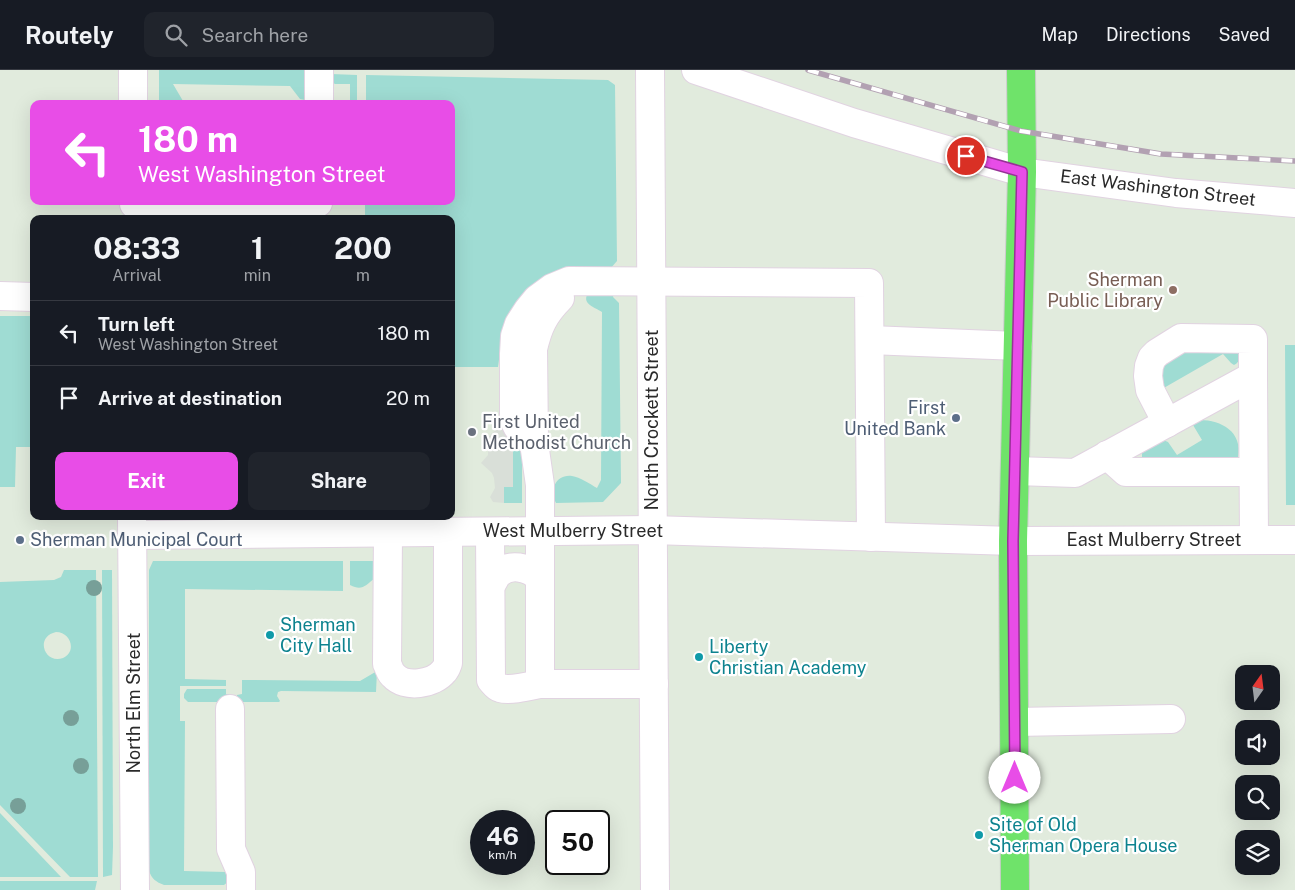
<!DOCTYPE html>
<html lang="en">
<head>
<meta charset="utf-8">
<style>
  :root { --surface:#171b24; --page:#20242c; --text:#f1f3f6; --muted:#9ea1a6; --line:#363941; --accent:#e84de7 }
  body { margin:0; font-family:"Public Sans",sans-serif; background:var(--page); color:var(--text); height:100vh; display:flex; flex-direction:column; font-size:19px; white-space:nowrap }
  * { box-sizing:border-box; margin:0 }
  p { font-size:16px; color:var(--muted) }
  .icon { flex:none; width:28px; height:28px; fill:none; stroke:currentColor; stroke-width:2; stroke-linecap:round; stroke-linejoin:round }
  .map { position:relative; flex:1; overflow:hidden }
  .side { position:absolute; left:30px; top:145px; width:425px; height:305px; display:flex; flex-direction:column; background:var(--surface); border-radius:10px; box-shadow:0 5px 20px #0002 }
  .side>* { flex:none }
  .hud { position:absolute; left:30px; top:30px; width:425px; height:105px; border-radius:10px; box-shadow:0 5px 20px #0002; background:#e84de7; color:#fff; overflow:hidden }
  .needle { width:32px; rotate:14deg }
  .fabs { position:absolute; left:1235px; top:595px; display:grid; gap:10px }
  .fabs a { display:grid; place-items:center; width:45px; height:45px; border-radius:10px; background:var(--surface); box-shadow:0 5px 20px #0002; font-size:25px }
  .speed { position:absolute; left:470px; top:740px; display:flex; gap:10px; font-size:25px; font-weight:700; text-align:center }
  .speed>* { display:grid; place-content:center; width:65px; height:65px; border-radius:50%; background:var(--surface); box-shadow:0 5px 20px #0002; line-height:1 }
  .speed small { font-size:12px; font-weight:400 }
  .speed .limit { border:2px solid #111; border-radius:8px; background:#fff; color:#111 }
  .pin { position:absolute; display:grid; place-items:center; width:42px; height:42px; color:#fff; margin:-21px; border:2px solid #fff; border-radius:50%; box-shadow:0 1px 5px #0007 }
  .me { position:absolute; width:55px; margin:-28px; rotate:0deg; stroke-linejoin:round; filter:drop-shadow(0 0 4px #0008) }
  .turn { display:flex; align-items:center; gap:18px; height:105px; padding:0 25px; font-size:22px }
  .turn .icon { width:65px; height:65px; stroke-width:2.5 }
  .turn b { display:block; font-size:35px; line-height:42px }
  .eta { display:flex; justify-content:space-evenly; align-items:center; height:85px; text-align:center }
  .eta b { font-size:30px; font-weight:700; line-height:35px }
  .cta { display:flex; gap:10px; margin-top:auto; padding:10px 25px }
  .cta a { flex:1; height:58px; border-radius:10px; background:var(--accent); color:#fff; font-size:20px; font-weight:700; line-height:58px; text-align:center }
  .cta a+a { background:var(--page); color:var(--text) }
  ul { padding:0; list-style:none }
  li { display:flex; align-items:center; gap:15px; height:65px; padding:0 25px; border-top:1px solid var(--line) }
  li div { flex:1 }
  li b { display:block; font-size:19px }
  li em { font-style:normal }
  header { display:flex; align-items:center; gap:30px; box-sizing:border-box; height:70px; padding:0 25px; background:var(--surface); border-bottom:1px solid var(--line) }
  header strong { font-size:24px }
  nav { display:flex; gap:28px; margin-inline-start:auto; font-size:18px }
  .search { width:350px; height:45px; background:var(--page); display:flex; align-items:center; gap:12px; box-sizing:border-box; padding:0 18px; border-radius:10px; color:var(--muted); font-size:19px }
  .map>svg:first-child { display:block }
  .green { fill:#9fdcd3; fill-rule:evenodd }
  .plaza { fill:#d9dfd8 }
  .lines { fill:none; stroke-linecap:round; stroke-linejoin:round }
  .minor-casing { stroke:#e1d3e1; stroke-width:30 }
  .major-casing { stroke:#ccc; stroke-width:30 }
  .minor { stroke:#fff; stroke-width:28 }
  .major { stroke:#6fe36a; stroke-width:28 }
  .rail-casing { stroke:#b2a1b2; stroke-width:5.5 }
  .rail { stroke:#fff; stroke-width:4; stroke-dasharray:11; stroke-linecap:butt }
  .tree { fill:#779f98 }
  .route-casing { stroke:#973296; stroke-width:12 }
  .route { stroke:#e84de7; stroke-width:9 }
  .education-dot { fill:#8d6e63; stroke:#fff; stroke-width:2 }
  .service-dot { fill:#5c6f8a; stroke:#fff; stroke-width:2 }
  .worship-dot { fill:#6b7280; stroke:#fff; stroke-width:2 }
  .culture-dot { fill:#0f9aa8; stroke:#fff; stroke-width:2 }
  .labels { text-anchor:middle; stroke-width:4.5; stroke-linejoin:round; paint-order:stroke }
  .street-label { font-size:18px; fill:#2a2a2a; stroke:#fff }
  .education-label { font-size:18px; fill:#785e54; stroke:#fff; text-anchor:end }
  .service-label { font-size:18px; fill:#4e5e75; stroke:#fff; text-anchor:end }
  .worship-label { font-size:18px; fill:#5b616d; stroke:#fff; text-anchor:start }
  .culture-label { font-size:18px; fill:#0d838f; stroke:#fff; text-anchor:start }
</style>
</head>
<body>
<header>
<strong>Routely</strong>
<div class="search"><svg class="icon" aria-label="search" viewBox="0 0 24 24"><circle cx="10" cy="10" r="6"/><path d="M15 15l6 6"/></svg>Search here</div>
<nav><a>Map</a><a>Directions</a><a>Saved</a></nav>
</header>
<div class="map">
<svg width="1295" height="820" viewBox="0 0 1295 820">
  <rect width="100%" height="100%" fill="#e1ebdd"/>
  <g class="green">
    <path d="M159 0H305L306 28 305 30 300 29 290 16 173 14 183 31 179 34H159Z"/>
    <path d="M331 4 357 5V34H350V14H335L332 12Z"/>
    <path d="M366 5 608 10 615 15 617 191 610 199 502 267 498 297H451V149H365V131H451V34H366Z"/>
    <path d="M614 222 613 227 619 233 621 413 603 432 556 433C549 420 556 404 572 406 580 407 590 414 597 418L601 410 602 242C594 237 583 234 587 225Z"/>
    <path d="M0 246H34V377H16L15 417H0Z"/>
    <path d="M1183 274 1240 278C1240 285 1241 292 1234 295L1231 293 1223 284 1162 319 1155 301Z"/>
    <path d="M1285 275H1295V435H1286Z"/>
    <path d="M1197 350C1220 349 1243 361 1238 387L1235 389 1143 388 1142 387V383L1163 370 1168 372 1177 385 1202 370 1193 355V353Z"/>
    <path d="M513 380H519L522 384V433H504V417H513Z"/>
    <path d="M153 491H343V521L185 519V609L226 610V616H180V651H185L184 801 227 802 229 811 224 815H164C156 812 152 809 149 801V500Z"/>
    <path d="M350 491H377L375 508C365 516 362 521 350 515Z"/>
    <path d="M64 500H96L98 807H70L0 735V512L54 510 61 507ZM56 562C71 562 77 582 63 588 45 595 34 567 56 562Z"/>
    <path d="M102 500H112L113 777 112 805 103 807Z"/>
    <path d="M377 601 376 622 281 621 278 622 277 626 280 631 279 632H237V625L242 624V610L360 611Z"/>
    <path d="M187 619H226V624H230V632H188L184 628V624Z"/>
    <path d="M0 743 61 807H0Z"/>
    <path d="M0 811H97L95 820H0Z"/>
  </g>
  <path class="plaza" d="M498 358H504L527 380H513V417H504V433L493 432 490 427 495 418 494 408 492 403 481 393 488 385V367Z"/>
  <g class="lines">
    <g class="minor-casing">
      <g id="minor">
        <path d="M133 0V34"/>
        <path d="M650 0 655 820"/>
        <path d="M696 0 854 53 1022 102 1176 123 1295 133"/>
        <path d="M319 34V0"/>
        <path d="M134 134 318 133V131"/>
        <path d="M0 226 34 227"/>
        <path d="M870 270 1018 276"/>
        <path d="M1167 353 1150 320 1148 306 1149 296 1152 288 1157 283 1181 268 1253 269V306"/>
        <path d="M534 373C525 365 516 360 514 347V284L515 266 519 254 528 240 537 229 552 218 569 211 869 213 871 467"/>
        <path d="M1107 385 1126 402H1253"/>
        <path d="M1015 401 1075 403 1253 306 1254 470"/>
        <path d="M132 447 135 820"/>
        <path d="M490 462 491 610C494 613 496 617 500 618 510 621 530 616 540 614H654"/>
        <path d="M388 463 387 594C389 597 390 603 393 605 405 619 434 614 444 601 446 599 447 596 448 593V462"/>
        <path d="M132 465 652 460 1013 471 1295 470"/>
        <path d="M491 515C493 512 495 508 497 505 509 492 529 497 540 508"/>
        <path d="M540 614V415L534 373 533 279C538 257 544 244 560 228"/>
        <path d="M230 639 231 779 241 802V820"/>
        <path d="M1014 652 1171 649"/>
      </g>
    </g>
    <g class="major-casing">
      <path id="major" d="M1015 820 1013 471 1022 102 1021 0"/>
    </g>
    <use href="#minor" class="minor"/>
    <use href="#major" class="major"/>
    <g class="rail-casing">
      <path id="rail" d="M808 0 1021 61 1161 84 1295 91"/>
    </g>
    <use href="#rail" class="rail"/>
  </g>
  <g class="tree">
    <circle cx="94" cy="518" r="8"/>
    <circle cx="71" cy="648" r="8"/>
    <circle cx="81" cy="696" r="8"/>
    <circle cx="18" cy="736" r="8"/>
  </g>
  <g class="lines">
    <g class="route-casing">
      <path id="route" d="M966 86 1022 102 1013 471 1015 708"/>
    </g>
    <use href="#route" class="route"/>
  </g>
  <circle class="education-dot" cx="1173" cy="220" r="5"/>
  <g class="service-dot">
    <circle cx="956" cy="348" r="5"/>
    <circle cx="20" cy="470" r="5"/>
  </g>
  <circle class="worship-dot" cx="472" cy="362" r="5"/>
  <g class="culture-dot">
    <circle cx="270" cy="565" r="5"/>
    <circle cx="699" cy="587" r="5"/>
    <circle cx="979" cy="765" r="5"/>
  </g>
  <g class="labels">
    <g class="street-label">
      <text transform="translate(1158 118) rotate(7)" y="6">East Washington Street</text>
      <text transform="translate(652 350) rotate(-90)" y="6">North Crockett Street</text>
      <text x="573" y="467">West Mulberry Street</text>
      <text x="1154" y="476">East Mulberry Street</text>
      <text transform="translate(134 633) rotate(-90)" y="6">North Elm Street</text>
    </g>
    <g class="education-label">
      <text x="1163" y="216">Sherman<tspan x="1163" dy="21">Public Library</tspan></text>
    </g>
    <g class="service-label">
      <text x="946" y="344">First<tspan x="946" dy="21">United Bank</tspan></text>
      <text x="30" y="476" text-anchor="start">Sherman Municipal Court</text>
    </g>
    <g class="worship-label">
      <text x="482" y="358">First United<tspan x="482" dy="21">Methodist Church</tspan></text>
    </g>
    <g class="culture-label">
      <text x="280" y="561">Sherman<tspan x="280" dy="21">City Hall</tspan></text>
      <text x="709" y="583">Liberty<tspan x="709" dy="21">Christian Academy</tspan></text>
      <text x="989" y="761">Site of Old<tspan x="989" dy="21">Sherman Opera House</tspan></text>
    </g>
  </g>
</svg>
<div class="fabs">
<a><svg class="needle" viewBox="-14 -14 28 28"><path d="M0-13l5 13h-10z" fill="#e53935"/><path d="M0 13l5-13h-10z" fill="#9ea1a6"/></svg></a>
<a><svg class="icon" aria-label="sound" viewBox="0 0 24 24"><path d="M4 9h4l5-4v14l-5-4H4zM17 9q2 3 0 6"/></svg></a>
<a><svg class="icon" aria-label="search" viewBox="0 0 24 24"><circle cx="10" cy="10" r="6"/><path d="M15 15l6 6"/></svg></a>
<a><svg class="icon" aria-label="layers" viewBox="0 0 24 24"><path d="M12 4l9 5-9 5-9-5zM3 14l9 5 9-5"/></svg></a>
</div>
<div class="speed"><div>46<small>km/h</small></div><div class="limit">50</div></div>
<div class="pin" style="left:966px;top:86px;background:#d93025"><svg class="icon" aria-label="arrive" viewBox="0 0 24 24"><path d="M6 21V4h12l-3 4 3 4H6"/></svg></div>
<svg class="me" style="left:1015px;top:708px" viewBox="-20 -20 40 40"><circle r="19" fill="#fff"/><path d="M0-13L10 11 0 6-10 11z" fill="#e84de7"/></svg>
<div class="hud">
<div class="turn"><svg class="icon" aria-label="left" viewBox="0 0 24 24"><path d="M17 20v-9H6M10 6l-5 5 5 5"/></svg><div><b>180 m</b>West Washington Street</div></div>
</div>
<section class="side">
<div class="eta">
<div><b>08:33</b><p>Arrival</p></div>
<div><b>1</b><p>min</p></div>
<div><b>200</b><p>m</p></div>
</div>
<ul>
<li><svg class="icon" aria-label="left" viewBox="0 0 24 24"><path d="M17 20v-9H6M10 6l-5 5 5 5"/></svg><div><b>Turn left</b><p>West Washington Street</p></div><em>180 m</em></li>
<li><svg class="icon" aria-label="arrive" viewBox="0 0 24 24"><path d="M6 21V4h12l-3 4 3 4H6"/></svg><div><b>Arrive at destination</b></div><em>20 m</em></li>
</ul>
<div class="cta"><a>Exit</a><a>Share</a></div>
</section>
</div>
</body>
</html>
